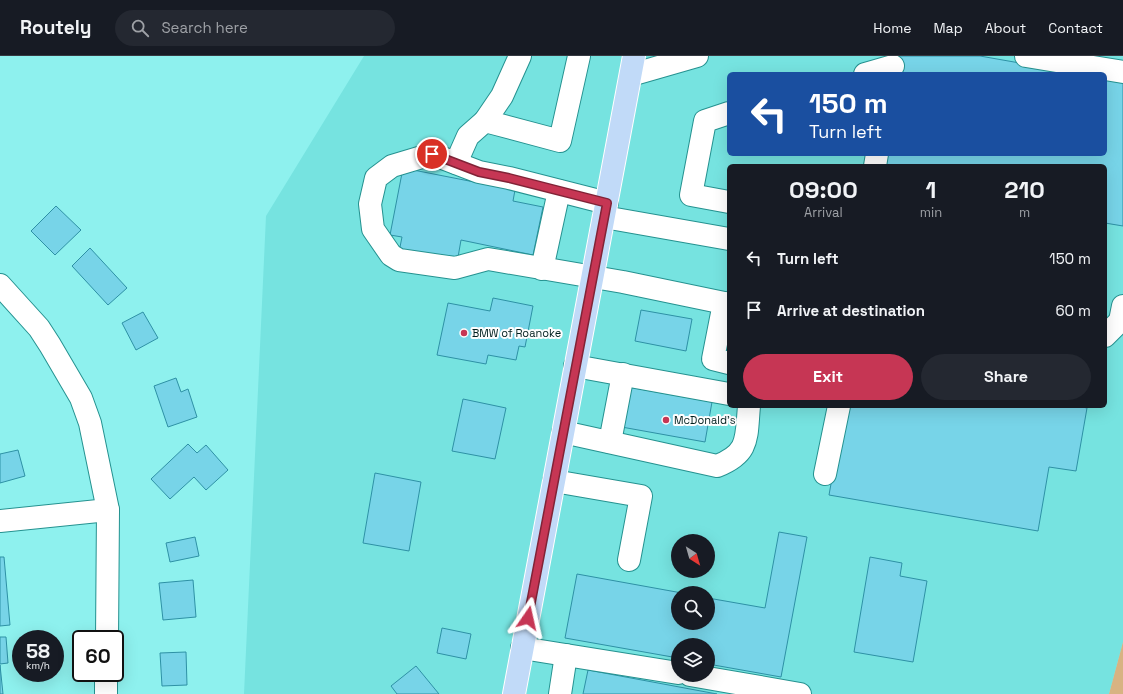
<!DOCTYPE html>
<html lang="en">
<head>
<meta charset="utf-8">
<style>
  :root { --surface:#171b24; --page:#242831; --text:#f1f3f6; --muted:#9ea1a6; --line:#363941; --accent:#c63654 }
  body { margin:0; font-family:"Space Grotesk",sans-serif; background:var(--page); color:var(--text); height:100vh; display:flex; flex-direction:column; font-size:15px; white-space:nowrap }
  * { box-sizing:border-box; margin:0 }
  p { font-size:13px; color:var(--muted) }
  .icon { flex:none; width:22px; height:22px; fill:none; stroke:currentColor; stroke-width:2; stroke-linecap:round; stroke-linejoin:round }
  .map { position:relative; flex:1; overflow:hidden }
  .sheet { position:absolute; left:727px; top:108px; width:380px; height:244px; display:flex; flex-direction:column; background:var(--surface); border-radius:6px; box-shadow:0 4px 16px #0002 }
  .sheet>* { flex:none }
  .top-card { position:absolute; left:727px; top:16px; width:380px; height:84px; border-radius:6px; box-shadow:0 4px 16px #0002; background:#1a4fa0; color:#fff; overflow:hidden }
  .needle { width:26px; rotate:143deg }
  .fabs { position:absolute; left:671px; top:478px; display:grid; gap:8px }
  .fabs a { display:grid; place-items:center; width:44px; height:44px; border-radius:50%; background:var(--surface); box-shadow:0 4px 16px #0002; font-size:20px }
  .speed { position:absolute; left:12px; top:574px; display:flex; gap:8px; font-size:20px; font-weight:700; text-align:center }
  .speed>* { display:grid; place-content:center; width:52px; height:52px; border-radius:50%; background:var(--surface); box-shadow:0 4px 16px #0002; line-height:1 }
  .speed small { font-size:10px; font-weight:400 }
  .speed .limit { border:2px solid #111; border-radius:6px; background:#fff; color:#111 }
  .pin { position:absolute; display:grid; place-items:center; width:34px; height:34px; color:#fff; margin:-17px; border:2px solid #fff; border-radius:50%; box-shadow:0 1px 4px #0007 }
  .me { position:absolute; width:44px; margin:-22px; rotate:11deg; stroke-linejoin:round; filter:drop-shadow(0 0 3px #0008) }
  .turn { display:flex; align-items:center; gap:14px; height:84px; padding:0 16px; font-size:18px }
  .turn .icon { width:52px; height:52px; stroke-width:2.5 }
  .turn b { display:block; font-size:28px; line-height:34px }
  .eta { display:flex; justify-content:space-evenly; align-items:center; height:68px; text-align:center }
  .eta b { font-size:24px; font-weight:600; line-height:28px }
  .button { display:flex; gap:8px; margin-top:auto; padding:8px 16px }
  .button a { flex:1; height:46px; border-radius:24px; background:var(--accent); color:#fff; font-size:16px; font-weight:600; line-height:46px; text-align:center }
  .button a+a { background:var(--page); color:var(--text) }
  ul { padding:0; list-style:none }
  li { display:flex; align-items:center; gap:12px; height:52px; padding:0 16px }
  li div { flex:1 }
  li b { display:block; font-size:15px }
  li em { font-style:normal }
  header { display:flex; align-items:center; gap:24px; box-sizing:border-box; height:56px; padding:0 20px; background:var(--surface); border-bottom:1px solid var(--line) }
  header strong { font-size:19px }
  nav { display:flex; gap:22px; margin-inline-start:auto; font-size:14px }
  .search { width:280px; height:36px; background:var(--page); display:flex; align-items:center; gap:10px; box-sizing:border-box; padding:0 14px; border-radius:22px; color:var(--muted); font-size:15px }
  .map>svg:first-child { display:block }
  .built { fill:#76e3e0; fill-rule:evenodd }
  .green { fill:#d8b382 }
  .building { fill:#77d4e8; stroke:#2e91a5 }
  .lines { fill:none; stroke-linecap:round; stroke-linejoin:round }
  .minor-casing { stroke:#259290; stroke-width:24 }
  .major-casing { stroke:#fff; stroke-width:24 }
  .minor { stroke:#fff; stroke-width:22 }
  .major { stroke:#c1daf8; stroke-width:22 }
  .route-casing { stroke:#812337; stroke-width:10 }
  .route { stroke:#c63654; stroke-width:7 }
  .poi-dot { fill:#c63654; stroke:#fefefe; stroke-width:1.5 }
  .labels { text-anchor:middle; stroke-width:4; stroke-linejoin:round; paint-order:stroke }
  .poi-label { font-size:11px; fill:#001f1e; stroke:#fefefe; text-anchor:start }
</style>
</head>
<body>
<header>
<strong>Routely</strong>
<div class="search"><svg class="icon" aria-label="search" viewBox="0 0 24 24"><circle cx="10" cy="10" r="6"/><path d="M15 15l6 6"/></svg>Search here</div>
<nav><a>Home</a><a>Map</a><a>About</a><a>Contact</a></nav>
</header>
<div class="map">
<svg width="1123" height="638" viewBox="0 0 1123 638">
  <rect width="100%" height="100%" fill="#8ef1ee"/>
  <path class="built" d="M364 0H1123V586L1109 638H244L266 160ZM729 18H1105V98H729ZM729 110H1105V350H729ZM678 485H708V515H678ZM678 537H708V567H678ZM678 589H708V619H678Z"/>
  <path class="green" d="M1123 586V638H1109Z"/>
  <g class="building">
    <path d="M899 0H980L1082 18H896Z"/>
    <path d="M1105 22 1123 25V170L1105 167V110H880L882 98H1105Z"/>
    <path d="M403 112 515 134 513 145 543 151 533 199 461 184 457 207 399 196 402 181 390 179Z"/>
    <path d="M56 150 81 174 55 199 31 175Z"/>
    <path d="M90 192 127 232 108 249 72 210Z"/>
    <path d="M493 242 533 250 525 291 519 290 516 304 488 299 486 308 437 299 448 247 490 255Z"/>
    <path d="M641 254 692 263 686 295 635 285Z"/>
    <path d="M143 256 158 282 136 294 122 267Z"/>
    <path d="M176 322 181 336 188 333 197 361 168 371 154 330Z"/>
    <path d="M623 330 712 346 705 386 616 370Z"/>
    <path d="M463 343 506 352 495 403 452 395Z"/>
    <path d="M845 350H1077L1087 352 1076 415 1049 411 1038 475 829 439Z"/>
    <path d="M188 388 197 397 206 389 228 414 206 434 194 421 170 443 151 423Z"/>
    <path d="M18 394 25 420 0 427V398Z"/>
    <path d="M375 417 421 426 409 495 363 487Z"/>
    <path d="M779 476 807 481 781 621 708 608V589H678V602L565 582 577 518 682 537H678V567H708V542L765 552Z"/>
    <path d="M195 481 199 500 170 506 166 487Z"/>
    <path d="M0 501H4L10 569 0 570Z"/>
    <path d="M870 501 902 507 900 520 927 525 913 606 854 596Z"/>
    <path d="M193 524 196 561 163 564 159 527Z"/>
    <path d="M442 572 471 578 466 603 437 597Z"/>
    <path d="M0 581H6L8 607 0 608Z"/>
    <path d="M186 596 187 629 162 630 160 597Z"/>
    <path d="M0 609 3 638H0Z"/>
    <path d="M416 610 439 638H397L391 630Z"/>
    <path d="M588 614 717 638H583Z"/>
  </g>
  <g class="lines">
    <g class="minor-casing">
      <g id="minor">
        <path d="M1026 0 1123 16"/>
        <path d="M865 18 893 10"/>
        <path d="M631 19 697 0"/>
        <path d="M729 57 705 65 691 139 729 146"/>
        <path d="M485 65 560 85 579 0"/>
        <path d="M456 107 468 80 485 65 502 40 520 0"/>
        <path d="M875 110 877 98"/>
        <path d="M607 147 509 122 479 116 432 98 392 110 376 122 370 148 373 173 391 199 399 204 455 212 488 203 623 226 729 248"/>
        <path d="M604 161 729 183"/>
        <path d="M542 213 559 135"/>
        <path d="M0 229 39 272 50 289 81 342 90 367 108 454 107 583"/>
        <path d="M724 247 713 303 729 307"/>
        <path d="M1105 280 1120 265 1123 250"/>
        <path d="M575 310 729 338"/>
        <path d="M563 376 717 410C750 397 746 382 749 350"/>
        <path d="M610 386 623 318"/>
        <path d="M825 418 839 350"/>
        <path d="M554 425 641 440 629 504"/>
        <path d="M0 465 108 454"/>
        <path d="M522 592 678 617"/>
        <path d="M690 619 800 638"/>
        <path d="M106 638V617"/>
        <path d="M560 638 566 599"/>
      </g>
    </g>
    <g class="major-casing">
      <path id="major" d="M514 638 634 0"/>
    </g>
    <use href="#minor" class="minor"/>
    <use href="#major" class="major"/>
  </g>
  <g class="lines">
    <g class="route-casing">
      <path id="route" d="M432 98 479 116 509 122 607 147 528 562"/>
    </g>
    <use href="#route" class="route"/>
  </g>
  <g class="poi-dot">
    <circle cx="464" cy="277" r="4"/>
    <circle cx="666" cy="364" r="4"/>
  </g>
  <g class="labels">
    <g class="poi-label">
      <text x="472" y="281">BMW of Roanoke</text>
      <text x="674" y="368">McDonald's</text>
    </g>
  </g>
</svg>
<div class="fabs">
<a><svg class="needle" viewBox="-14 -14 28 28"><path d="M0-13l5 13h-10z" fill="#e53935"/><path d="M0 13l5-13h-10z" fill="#9ea1a6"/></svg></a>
<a><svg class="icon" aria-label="search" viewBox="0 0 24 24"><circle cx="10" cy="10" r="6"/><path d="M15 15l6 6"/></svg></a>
<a><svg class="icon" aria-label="layers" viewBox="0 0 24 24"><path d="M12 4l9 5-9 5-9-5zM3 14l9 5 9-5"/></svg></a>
</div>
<div class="speed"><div>58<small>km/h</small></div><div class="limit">60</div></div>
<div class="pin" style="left:432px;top:98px;background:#d93025"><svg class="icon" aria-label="arrive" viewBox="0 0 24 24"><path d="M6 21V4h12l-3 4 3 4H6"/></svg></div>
<svg class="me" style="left:528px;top:562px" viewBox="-20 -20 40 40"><path d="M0-17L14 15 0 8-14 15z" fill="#c63654" stroke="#fff" stroke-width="4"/></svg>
<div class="top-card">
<div class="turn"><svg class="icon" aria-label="left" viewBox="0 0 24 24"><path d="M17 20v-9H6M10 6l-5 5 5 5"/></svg><div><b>150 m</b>Turn left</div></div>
</div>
<section class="sheet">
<div class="eta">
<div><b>09:00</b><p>Arrival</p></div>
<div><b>1</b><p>min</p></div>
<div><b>210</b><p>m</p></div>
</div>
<ul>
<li><svg class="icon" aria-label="left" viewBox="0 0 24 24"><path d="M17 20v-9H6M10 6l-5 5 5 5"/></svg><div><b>Turn left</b></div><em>150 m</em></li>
<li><svg class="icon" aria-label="arrive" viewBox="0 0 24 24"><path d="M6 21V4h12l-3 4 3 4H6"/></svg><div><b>Arrive at destination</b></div><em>60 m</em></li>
</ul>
<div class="button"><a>Exit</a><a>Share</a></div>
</section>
</div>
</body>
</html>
